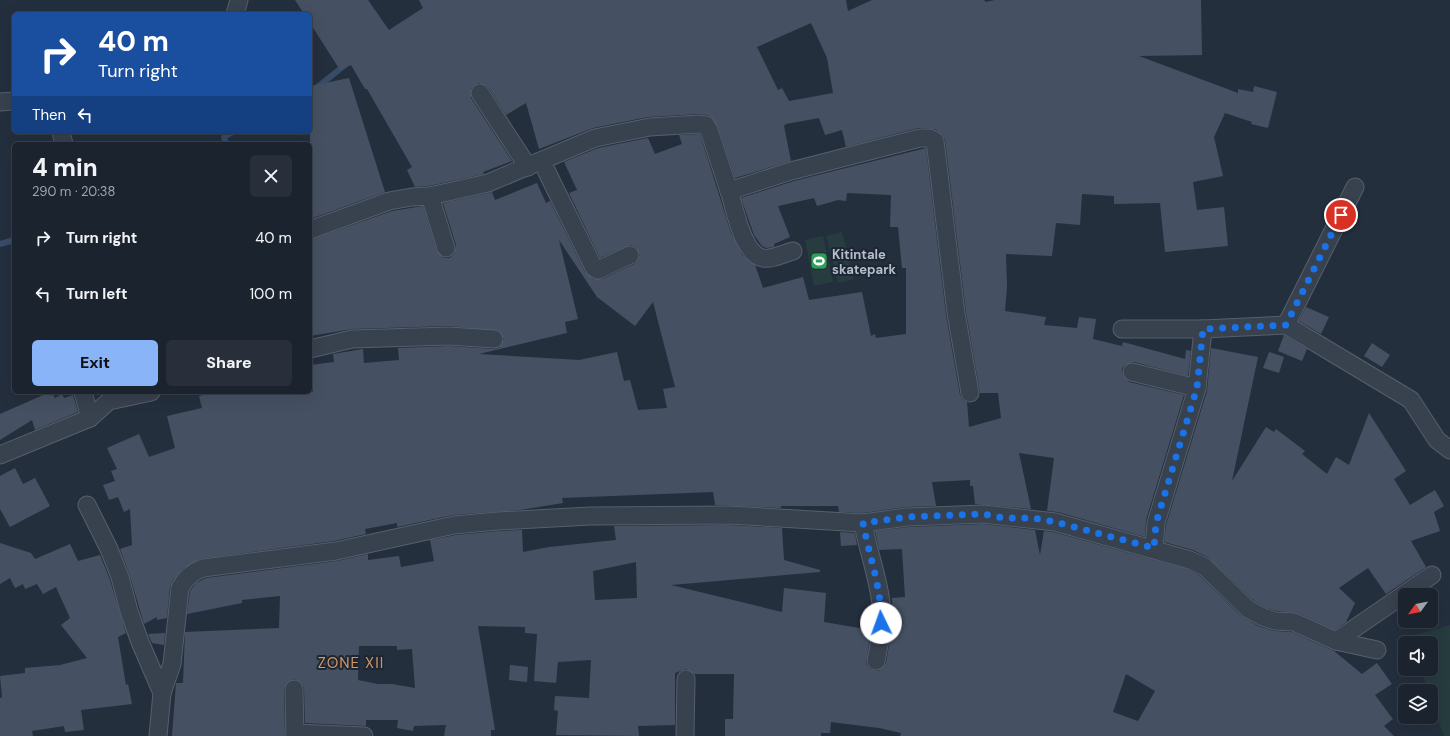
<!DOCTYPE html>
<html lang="en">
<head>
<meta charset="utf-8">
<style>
  :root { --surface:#1b232e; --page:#282f3a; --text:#f1f3f6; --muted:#a0a4aa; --line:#39404a; --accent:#8ab4f8 }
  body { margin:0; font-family:"DM Sans",sans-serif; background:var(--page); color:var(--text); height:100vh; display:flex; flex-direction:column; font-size:15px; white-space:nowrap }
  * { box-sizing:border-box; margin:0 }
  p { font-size:13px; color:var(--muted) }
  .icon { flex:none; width:22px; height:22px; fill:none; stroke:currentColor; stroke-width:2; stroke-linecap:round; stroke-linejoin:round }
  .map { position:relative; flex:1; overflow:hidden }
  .sheet { position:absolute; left:12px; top:142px; width:300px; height:252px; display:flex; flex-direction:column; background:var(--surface); border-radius:6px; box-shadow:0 4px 16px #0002,0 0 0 1px var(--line) }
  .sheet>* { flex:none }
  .banner { position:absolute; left:12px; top:12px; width:300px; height:122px; border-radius:6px; box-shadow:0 4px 16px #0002,0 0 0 1px var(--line); background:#1a4fa0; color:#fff; overflow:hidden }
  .needle { width:26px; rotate:237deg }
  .controls { position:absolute; left:1398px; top:588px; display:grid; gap:8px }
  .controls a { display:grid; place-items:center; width:40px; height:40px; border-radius:6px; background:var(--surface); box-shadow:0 4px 16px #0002,0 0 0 1px var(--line); font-size:20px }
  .pin { position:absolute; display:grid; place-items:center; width:34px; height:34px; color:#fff; margin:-17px; border:2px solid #fff; border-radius:50%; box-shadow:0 1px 4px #0007 }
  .me { position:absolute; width:44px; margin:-22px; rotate:357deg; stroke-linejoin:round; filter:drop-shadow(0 0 3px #0008) }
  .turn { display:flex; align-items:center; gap:14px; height:84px; padding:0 20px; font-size:18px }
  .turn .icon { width:52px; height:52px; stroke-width:2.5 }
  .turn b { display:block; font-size:28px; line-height:34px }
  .then { display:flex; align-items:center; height:38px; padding:0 20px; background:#0003; gap:8px; font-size:15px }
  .round { display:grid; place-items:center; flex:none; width:42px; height:42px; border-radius:6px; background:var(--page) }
  .headline { display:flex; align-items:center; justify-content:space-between; height:68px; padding:0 20px }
  h1 { font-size:24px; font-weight:800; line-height:30px }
  .cta { display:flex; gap:8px; margin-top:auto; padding:8px 20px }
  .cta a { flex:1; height:46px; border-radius:6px; background:var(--accent); color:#111; font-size:16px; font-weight:800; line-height:46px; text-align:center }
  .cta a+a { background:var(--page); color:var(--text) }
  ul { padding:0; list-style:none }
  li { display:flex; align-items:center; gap:12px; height:56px; padding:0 20px }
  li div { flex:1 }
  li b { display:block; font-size:15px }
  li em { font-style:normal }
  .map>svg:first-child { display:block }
  .green { fill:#263c3f }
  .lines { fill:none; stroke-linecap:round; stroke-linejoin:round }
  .stream { stroke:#394c67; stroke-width:6 }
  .building { fill:#455162; fill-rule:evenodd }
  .minor-casing { stroke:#565f6c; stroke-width:19 }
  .minor { stroke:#38414e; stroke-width:17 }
  .route { stroke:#1a73e8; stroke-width:7; stroke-dasharray:0 12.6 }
  .labels { text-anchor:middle; stroke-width:4; stroke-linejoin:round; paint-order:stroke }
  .poi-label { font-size:13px; font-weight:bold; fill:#b4bcc9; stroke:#1d2633; text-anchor:start }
  .quarter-label { font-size:15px; letter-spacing:1px; fill:#d59563; stroke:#1d2633 }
</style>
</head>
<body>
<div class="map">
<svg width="1450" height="736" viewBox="0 0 1450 736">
  <rect width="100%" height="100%" fill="#242f3e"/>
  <g class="green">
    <path d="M842 232 854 279 838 283 826 236Z"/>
    <path d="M823 236 833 282 814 286 805 240Z"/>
    <path d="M1450 625V736H1444L1431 701V691H1428L1421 669H1431V643H1407L1404 638Z"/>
  </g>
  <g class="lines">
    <g class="stream">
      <path d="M310 93 345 65"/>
      <path d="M226 144 224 137 233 132"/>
      <path d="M0 244 14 240"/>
    </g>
  </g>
  <g class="building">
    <path d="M295 0H368L389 30 423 8 419 0H846L848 11 872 0H984L986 2 995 0H1201L1202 55 1139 56 1238 93V89L1253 92 1254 86 1277 92 1268 128 1251 124 1252 122 1225 113 1214 137 1223 176 1193 182 1197 210 1224 207 1228 246 1165 252 1160 203 1114 204V196L1082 194 1080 225 1056 223 1052 256 1006 254 1007 287 1005 311 1046 317 1044 325 1077 328 1079 317 1096 319 1093 339 1122 346 1123 342 1185 359 1186 350 1191 351 1188 376 1134 362 1125 365 1122 369 1123 375 1129 382 1184 395 1146 520 1145 537 1058 512 1047 511 1054 458 1019 453 1031 509 975 504 973 486H970V480L932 482 936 506 906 507 863 513 839 512 838 506H781V508L715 505 713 492 562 498 563 503 520 510 453 515 397 527V523L365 529 366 534 334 541 199 559 183 568 173 580 170 587 167 618 157 620V617L144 624 129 573 120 549 132 545 130 509 124 512 118 497 109 500 103 485 115 481 111 471 117 469 107 448 139 434 149 457 175 448 167 416 202 408 199 396 216 392H313L310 365 334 362 333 354 363 349 364 363 399 360 398 348 449 346 493 349 499 348 504 339 499 331 450 326 352 329 310 336V240L392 211 423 206 437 251 443 258H449L454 254 456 245 443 203 492 192 495 200 537 183 546 203 550 201 585 272 594 279H602L634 264 638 260 640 255 636 247 630 245 600 258 569 193 577 190 564 162 598 148 648 138 655 154 682 144 679 135 700 134 731 233 742 255 755 265 763 288 803 277 809 300 862 292 871 336 875 334 876 338 906 334V268H902L898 227H890L891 195 847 193 846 201 838 200 817 206 814 198 778 206 790 237 774 244V247L766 248 762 246 754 235 741 198 794 181 926 148 946 315 960 395 963 400 967 402 969 427 1001 418 998 393H980L966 312 945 140 943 135 935 129 918 128 846 147 842 130 825 135 819 118 786 124 784 126 791 161 735 178 718 127 714 120 708 115 698 114 648 117 593 128 539 149 526 103 506 115 488 87 479 83 471 88V98L512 161 483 172 484 174 429 186 415 187 407 170 412 167 367 89H365L351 65 340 70 310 23V14H304ZM811 23 827 58 833 93 789 101 782 88 778 90 757 47ZM559 240 597 297 635 326 653 302 675 387 663 389 667 408 638 410 630 380 624 381 617 352 579 360 479 354 567 333 565 322 578 319Z"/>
    <path d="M349 78 385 192 310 219V86Z"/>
    <path d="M1306 307 1329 317 1321 334 1299 321Z"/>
    <path d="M1284 335 1307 349 1302 361 1278 351Z"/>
    <path d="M1372 343 1390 355 1382 367 1364 356Z"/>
    <path d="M1211 348 1258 357 1232 481 1266 427 1274 432 1276 429 1305 451 1302 454 1327 474 1336 457 1349 465 1369 413 1406 471 1394 479 1410 505 1435 490 1444 506 1434 512 1440 531 1411 541 1426 567 1386 594 1368 568 1339 588 1355 603 1346 622 1335 630 1298 613 1277 611 1267 608 1254 601 1209 558 1193 550 1164 542 1166 525 1207 391Z"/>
    <path d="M1269 352 1284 357 1279 373 1263 368Z"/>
    <path d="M50 392H52L55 398 62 394 64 398 73 395 78 412 35 430 32 420 0 440V414Z"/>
    <path d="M15 468 23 484 35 478 50 506 10 527 0 509V476Z"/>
    <path d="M983 524 1035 530 1040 555 1044 531 1053 532 1187 569 1199 575 1241 616 1258 626 1274 631 1292 632 1334 651 1362 674 1377 663 1392 684 1375 695 1393 719 1384 726 1394 736H900L901 733 879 728 831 722 830 733H821V736H725V719H733L734 674H694L686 669 675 673V725L638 726 639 736 556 735 558 711 554 710 555 696 589 698 591 660 558 662 556 683 534 681 537 634 525 633V627L478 626 495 730H491V736H444L446 725 414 726 413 731 397 728 398 720H366V726L305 723 304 688 302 684 294 679 289 681 284 689 285 736H172L176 683H183L185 632 279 628 280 596 242 600V603L187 614 190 591 196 583 206 578 337 561 368 554V560L399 556 401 567 434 561 430 540 456 535 499 531 522 530 523 552 549 547 616 540 614 526 729 525 782 528 784 560 820 570V572L671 585 782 612 784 588 826 593 824 622 871 630 866 664 870 669 879 671 886 663 891 634 894 635 892 598 905 597 902 549 879 550 875 531 908 527ZM636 562 637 598 595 600 593 571ZM359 646H397V650L412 649 415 688 392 684H378L358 680ZM1126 674 1155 691 1138 721 1113 712Z"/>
    <path d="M840 532 855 533 857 545 841 546Z"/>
    <path d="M0 543 31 553 35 559 70 544 78 561 100 555 110 580 126 633 118 637 126 685 128 684 132 704 81 710 84 730 65 732 64 726 32 731 33 736H0V698L2 697 0 676 25 673V668L60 665 87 658 61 625 70 618 56 587 43 594 37 584 25 589 23 584 15 588 10 578 0 584Z"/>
    <path d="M165 633 164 645 152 643 148 634Z"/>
    <path d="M510 665 528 667 527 682 509 680Z"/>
  </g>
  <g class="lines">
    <g class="minor-casing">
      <g id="minor">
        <path d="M235 14 239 0"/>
        <path d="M480 93 528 167"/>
        <path d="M0 102 14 101"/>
        <path d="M61 132 64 144"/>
        <path d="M542 162 594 268 598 270 630 255"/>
        <path d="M729 191C735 208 742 254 763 258 771 260 785 253 793 251"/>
        <path d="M430 196 446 248"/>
        <path d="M310 230 389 201 412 197 430 196 488 183 595 138 650 127 699 124 706 125 709 130 729 191 791 171 920 138H930L935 141 956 313 970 393"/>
        <path d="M1286 325 1355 187"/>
        <path d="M1122 329H1203L1286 325 1411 400 1437 440 1450 450"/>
        <path d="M310 349 352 339 449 336 494 339"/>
        <path d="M1132 372 1197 388"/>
        <path d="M83 392 90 418"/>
        <path d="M0 455 90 418 109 401 151 392"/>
        <path d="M87 505 109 549 120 577 129 611 140 642 162 693"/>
        <path d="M863 523C868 553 881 584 882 615 882 631 879 646 876 661"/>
        <path d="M1154 548 1156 523 1197 388 1203 329"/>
        <path d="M1336 641 1432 575"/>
        <path d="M294 689 295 736"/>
        <path d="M295 733 364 736"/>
        <path d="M158 736 162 693 172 664 180 588C185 578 192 572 203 568L336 551 454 525 498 521 590 516 729 515 863 523 907 517 983 514 1055 522 1190 560 1205 567 1248 609 1263 617 1275 621 1294 622 1336 641 1377 650"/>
        <path d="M685 736 686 679"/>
      </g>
    </g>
    <use href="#minor" class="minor"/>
  </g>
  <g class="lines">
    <path class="route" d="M881 623C882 589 869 556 863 523L907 517 983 514 1003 518H1033L1055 522 1154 548 1156 523 1197 388 1203 329 1286 325 1341 215"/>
  </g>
  <defs>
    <g id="stadium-square" transform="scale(0.9)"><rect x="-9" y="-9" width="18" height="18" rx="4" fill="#2e9e5b" stroke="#1d2633"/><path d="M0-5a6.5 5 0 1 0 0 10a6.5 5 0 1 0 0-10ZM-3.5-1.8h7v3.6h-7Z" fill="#fff"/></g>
  </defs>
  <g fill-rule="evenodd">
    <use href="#stadium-square" x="819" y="261"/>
  </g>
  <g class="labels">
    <g class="poi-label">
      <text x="832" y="259">Kitintale<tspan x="832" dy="15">skatepark</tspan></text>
    </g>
    <g class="quarter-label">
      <text x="351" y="668">ZONE XII</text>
    </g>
  </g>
</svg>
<div class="controls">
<a><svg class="needle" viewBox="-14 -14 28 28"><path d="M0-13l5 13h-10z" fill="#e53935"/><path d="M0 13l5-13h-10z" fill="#a0a4aa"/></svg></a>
<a><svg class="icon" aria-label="sound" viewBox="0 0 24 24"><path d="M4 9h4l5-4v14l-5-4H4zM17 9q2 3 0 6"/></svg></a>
<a><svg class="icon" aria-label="layers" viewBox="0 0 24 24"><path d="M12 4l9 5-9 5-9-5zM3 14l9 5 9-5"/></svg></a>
</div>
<div class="pin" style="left:1341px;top:215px;background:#d93025"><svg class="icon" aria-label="arrive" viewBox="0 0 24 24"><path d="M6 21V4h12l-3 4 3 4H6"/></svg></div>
<svg class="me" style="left:881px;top:623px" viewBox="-20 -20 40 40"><circle r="19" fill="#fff"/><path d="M0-13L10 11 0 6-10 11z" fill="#1a73e8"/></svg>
<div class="banner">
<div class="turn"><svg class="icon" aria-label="right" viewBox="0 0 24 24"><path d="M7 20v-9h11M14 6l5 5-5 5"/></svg><div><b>40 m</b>Turn right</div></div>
<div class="then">Then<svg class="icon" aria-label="left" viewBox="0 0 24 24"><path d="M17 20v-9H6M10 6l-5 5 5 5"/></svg></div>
</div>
<section class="sheet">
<div class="headline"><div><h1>4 min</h1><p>290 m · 20:38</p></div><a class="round"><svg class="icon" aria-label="close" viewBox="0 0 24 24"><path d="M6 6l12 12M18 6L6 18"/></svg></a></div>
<ul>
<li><svg class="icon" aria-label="right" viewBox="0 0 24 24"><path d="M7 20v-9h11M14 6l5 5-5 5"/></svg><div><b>Turn right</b></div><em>40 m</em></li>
<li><svg class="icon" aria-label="left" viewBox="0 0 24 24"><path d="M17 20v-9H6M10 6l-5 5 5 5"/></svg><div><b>Turn left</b></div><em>100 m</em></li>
</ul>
<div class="cta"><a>Exit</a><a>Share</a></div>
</section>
</div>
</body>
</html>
